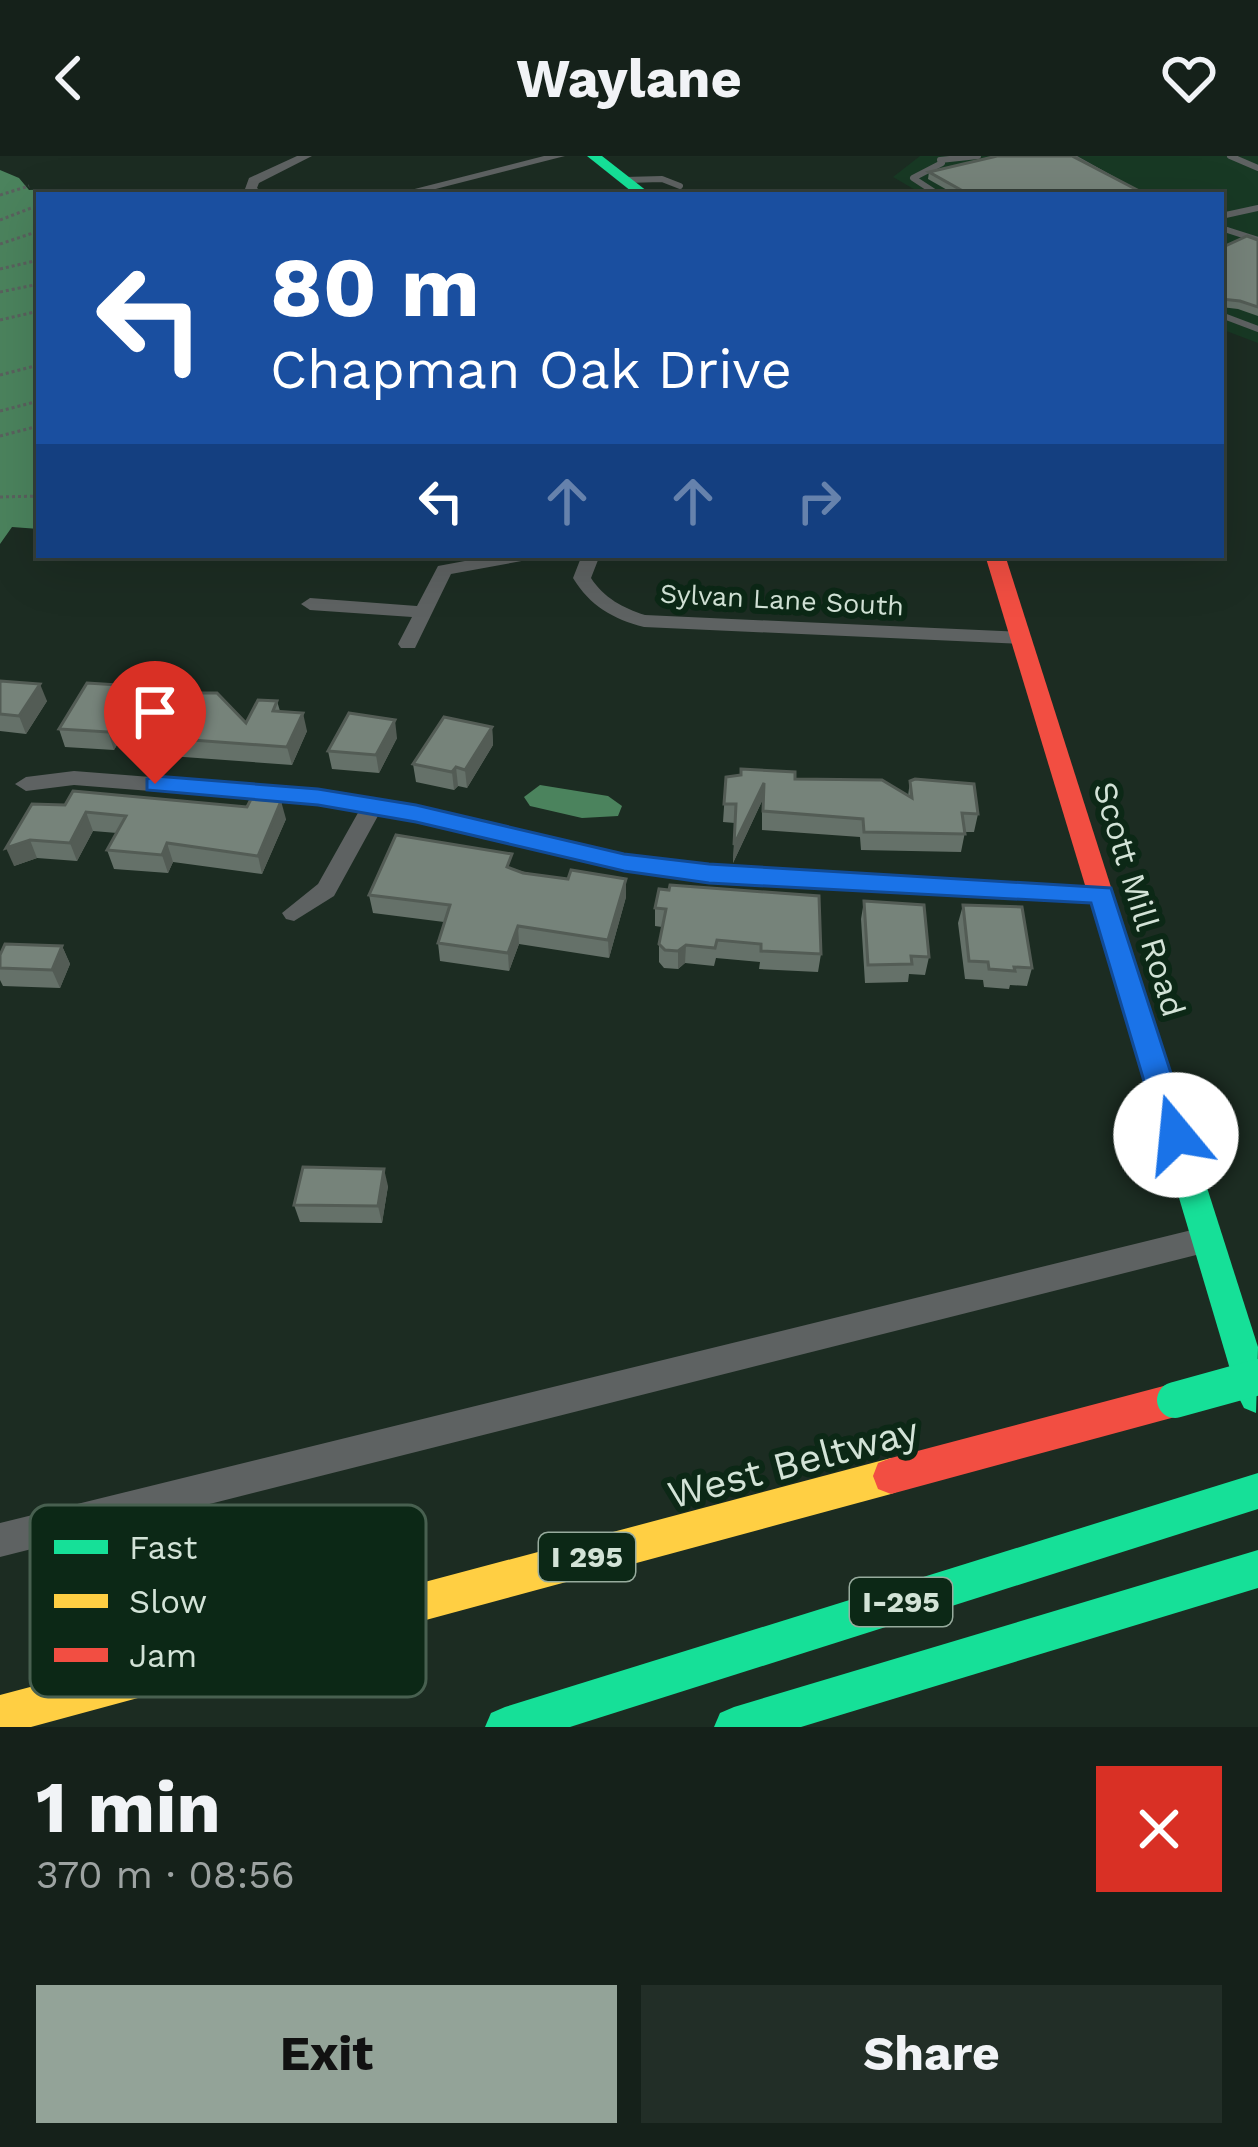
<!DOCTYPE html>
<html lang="en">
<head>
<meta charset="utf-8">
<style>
  :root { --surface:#15211a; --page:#222e27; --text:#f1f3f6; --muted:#9da3a2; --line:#343e39; --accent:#93a398 }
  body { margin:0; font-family:"Work Sans",sans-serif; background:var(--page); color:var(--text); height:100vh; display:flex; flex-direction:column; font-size:45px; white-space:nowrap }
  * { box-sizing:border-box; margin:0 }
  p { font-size:39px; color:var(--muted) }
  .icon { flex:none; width:66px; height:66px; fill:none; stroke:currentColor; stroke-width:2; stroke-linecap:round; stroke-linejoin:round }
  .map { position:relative; height:1571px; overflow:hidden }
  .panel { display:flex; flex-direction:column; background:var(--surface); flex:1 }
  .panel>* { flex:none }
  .guide { position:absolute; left:36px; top:36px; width:1188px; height:366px; border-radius:0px; box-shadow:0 12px 48px #0002,0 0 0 3px var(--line); background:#1a4fa0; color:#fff; overflow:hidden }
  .pin { position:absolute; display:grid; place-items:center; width:102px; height:102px; color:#fff; margin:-123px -51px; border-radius:50% 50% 50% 0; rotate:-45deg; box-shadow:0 0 12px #0007 }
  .pin .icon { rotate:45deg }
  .me { position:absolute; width:132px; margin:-66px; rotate:343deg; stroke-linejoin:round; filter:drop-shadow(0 0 9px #0008) }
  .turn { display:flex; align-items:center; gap:42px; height:252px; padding:0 36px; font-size:54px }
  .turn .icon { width:156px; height:156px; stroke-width:2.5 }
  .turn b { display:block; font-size:84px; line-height:102px }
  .lanes { display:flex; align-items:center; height:114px; padding:0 36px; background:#0003; justify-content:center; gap:60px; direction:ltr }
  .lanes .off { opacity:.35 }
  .round { display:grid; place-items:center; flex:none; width:126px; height:126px; border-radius:0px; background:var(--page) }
  .head { display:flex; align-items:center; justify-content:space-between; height:204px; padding:0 36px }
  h1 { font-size:72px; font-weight:700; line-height:90px }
  .cta { display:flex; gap:24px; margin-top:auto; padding:24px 36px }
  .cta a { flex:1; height:138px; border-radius:0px; background:var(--accent); color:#111; font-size:48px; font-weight:700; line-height:138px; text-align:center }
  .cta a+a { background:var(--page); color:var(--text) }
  header { display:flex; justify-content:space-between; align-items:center; height:156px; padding:0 36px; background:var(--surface); font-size:54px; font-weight:700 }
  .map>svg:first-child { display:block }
  .built { fill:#183924 }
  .water { fill:#4b835d }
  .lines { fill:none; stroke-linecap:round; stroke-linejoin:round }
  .path { stroke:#5a605e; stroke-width:3; stroke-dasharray:3 3; stroke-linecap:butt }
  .lane { stroke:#5e6262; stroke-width:6 }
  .street { fill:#5e6262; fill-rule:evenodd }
  .fast { fill:#16e098; fill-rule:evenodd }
  .slow { fill:#ffcf43; fill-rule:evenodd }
  .jam { fill:#f24e42; fill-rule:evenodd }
  .fast-bridge { stroke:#16e098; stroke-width:36 }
  .wall { fill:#657169 }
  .shaded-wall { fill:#535c55 }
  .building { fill:#76837a; stroke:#535c55; stroke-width:3 }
  .route { fill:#1a73e8; stroke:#114b97; stroke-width:3 }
  .labels { text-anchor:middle; stroke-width:12; stroke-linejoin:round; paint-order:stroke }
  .far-street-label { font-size:27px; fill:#d3e3d7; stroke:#0c2816 }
  .shield { fill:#0c2816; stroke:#97ab9d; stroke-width:3 }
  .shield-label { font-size:30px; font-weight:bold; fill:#d3e3d7 }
  .street-label { font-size:33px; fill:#d3e3d7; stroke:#0c2816 }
  .near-street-label { font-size:39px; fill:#d3e3d7; stroke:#0c2816 }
  .key { fill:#0c2816; stroke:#486050; stroke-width:3 }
  .key-label { font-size:33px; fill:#d3e3d7 }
</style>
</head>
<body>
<header><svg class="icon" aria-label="back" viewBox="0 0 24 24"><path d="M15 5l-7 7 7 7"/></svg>Waylane<svg class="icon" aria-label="heart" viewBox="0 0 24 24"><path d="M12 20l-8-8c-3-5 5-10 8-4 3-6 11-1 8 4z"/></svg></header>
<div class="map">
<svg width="1258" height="1571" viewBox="0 0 1258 1571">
  <rect width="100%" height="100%" fill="#1c2c22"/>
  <path class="built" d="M920 0H1258V187L1221 173V39H924L893 21Z"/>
  <g class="water">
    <path d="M0 14 19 22 29 34 57 33 54 39H39L35 46 39 51V373L12 371 0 388Z"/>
    <path d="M540 629 608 640 622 650 618 660 582 662 530 650 524 641Z"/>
  </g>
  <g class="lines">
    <g class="path">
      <path d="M0 39 29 30"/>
      <path d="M0 64 39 49"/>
      <path d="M0 88 39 75"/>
      <path d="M0 113 39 104"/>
      <path d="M0 136 39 128"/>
      <path d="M0 164 39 155"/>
      <path d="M0 219 39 209"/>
      <path d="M0 255 39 245"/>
      <path d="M0 280 39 270"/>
      <path d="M0 341 39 340"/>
    </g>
    <g class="lane">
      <path d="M1071 0 1141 39"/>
      <path d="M1230 0 1258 12"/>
      <path d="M940 4 978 0"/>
      <path d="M625 24 662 23 680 30"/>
      <path d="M939 39 913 22 942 7"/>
      <path d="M1221 60 1258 52"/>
      <path d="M1221 72 1258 84"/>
      <path d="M1221 159 1258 173"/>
    </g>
    <g class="street">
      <path d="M297 0H312L259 27 257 32 266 39H252L245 33 249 22Z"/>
      <path d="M544 0H565L412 39H391Z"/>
      <path d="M497 399H536L527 404 451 418 415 492H401L398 488 412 461 310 454 301 448 310 442 417 450 438 410Z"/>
      <path d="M582 399H600L591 422C604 442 623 452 645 459L1021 476 1031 482 1021 488 644 471C613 463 590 450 573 422Z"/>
      <path d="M74 615 318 634 416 650 624 698 709 710 1102 731 1114 739 1102 747 709 726 624 714 379 658 334 740 294 765 286 763 282 757 318 728 359 655 318 648 74 629 26 635 15 628 26 621Z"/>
      <path d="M1208 1070 1218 1074 1222 1083 1218 1092 1208 1096 0 1401V1367Z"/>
    </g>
    <g class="fast">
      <path d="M587 0H602L652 39H636Z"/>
      <path d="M1149 883 1159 886 1163 894 1258 1191 1256 1257 1244 1252 1238 1240 1135 894 1139 886Z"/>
      <path d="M1258 1317V1353L570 1571H485L491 1557 505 1551Z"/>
      <path d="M1258 1394V1432L801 1571H714L720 1557 734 1551Z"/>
    </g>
    <path class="slow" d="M891 1302 904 1307 909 1320 904 1333 891 1338 31 1571H0V1539Z"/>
    <g class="jam">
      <path d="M985 399H1005L1163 894 1159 902H1139L1135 894Z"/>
      <path d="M1175 1227 1187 1232 1193 1244 1187 1256 1175 1261 891 1338 878 1333 873 1320 878 1307 891 1302Z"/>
    </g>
    <path class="fast-bridge" d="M1175 1244 1258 1221"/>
  </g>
  <g class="wall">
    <path d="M929 16 1147 39H956L928 23Z"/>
    <path d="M1258 84V160L1238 153 1221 151V92Z"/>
    <path d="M0 525 47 545 26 578 0 575Z"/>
    <path d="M135 530 141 548 132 564 246 567 277 545 280 555 307 575 292 609 156 599 152 585 134 583 129 568 114 594 65 591 59 573Z"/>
    <path d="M492 571 493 589 467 632 458 630 454 634 416 626 413 608Z"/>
    <path d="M397 582 379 617 332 613 328 595Z"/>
    <path d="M726 621 795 623 908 640 910 625 978 658 974 676H965L961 696 861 694 860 681 762 674V645L733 707 735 667 723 666Z"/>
    <path d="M32 648 286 663 262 718 173 706 168 717 114 713 107 694 117 677 93 675 77 705 37 702 14 710Z"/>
    <path d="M513 713 626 741 609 802 519 788 509 815 440 805 438 787 444 766 373 757 369 739Z"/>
    <path d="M659 733 821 798 818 816 759 813 760 806 716 802 714 810 685 807 678 813 664 812 659 806V788L662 771 655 770V752Z"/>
    <path d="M864 745 929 801 925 819 909 818 908 826 865 827 861 763Z"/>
    <path d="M963 749 1032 812 1027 830 1010 829 1009 833 984 831 983 824 965 823 958 767Z"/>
    <path d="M62 790 70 808 60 832 3 830 0 824V799Z"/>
    <path d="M388 1030 382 1067 300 1066 294 1049Z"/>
  </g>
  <g class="shaded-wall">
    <path d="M40 528 47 545 26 578 19 560Z"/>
    <path d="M135 530 141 548 131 565H129V568L114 594 108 576Z"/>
    <path d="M303 557 307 575 292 609 287 591Z"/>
    <path d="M395 564 397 582 379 617 376 599Z"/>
    <path d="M492 571 493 589 467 632 465 614Z"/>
    <path d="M456 611 458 630 454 634 452 616Z"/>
    <path d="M764 627 762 645 733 707 734 689Z"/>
    <path d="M281 645 286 663 262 718 258 700Z"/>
    <path d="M86 656 93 675 77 705 70 687Z"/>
    <path d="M30 684 37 702 14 710 6 692Z"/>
    <path d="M167 687 173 706 168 717 162 699Z"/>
    <path d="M626 723V741L609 802 608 784Z"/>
    <path d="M518 770 519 788 509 815 508 797Z"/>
    <path d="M686 789 685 807 678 813V795Z"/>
    <path d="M62 790 70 808 60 832 52 814Z"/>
    <path d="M384 1013 388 1030 382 1067 378 1050Z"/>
  </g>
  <g class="building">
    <path d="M997 0H1072L1147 39H970L929 16Z"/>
    <path d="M1247 80 1258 84V151L1240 145 1221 143V92Z"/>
    <path d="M0 525 40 528 19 560 0 558Z"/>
    <path d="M87 527 135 530 108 576 59 573Z"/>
    <path d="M175 537H217L246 567 258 544 277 545 273 555 303 557 287 591 151 581 158 567 129 565 169 547Z"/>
    <path d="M349 557 395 564 376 599 328 595Z"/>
    <path d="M444 561 492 571 465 614 456 611 452 616 413 608Z"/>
    <path d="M741 613 795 616V623L882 624 912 642 910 625 915 623 974 628 978 658 962 657 965 678 864 676 863 663 763 655 764 627 734 689 736 648H724L726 621 741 619Z"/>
    <path d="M73 635 247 651 251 643 281 645 258 700 167 687 162 699 107 694 126 660 86 656 70 687 30 684 6 692 32 648 65 649Z"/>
    <path d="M396 679 512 698 507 711 523 717 568 723 571 714 626 723 608 784 518 770 508 797 438 787 450 749 369 739Z"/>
    <path d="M670 729 819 740 821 798 761 795V788L717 784 715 792 686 789 678 795 665 794 659 788 666 753 655 752 659 733 669 734Z"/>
    <path d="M864 745 924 749 929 801 911 800 912 808 868 809Z"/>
    <path d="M963 749 1022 751 1032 812 1014 811 1015 815 989 813 988 806 969 805Z"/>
    <path d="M5 788 62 790 52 814 0 812V799Z"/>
    <path d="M303 1011 384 1013 378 1050 294 1049Z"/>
  </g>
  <path class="route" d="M155 620 318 633 416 649 624 698 709 708 1111 732 1191 979 1187 988 1176 992 1165 988 1160 979 1091 747 709 727 624 715 416 666 318 649 147 634V623Z"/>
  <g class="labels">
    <g class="far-street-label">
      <text transform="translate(782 444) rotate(3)" y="9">Sylvan Lane South</text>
    </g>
    <g class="shield">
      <rect x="539" y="1377" width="96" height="48" rx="9"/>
      <rect x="850" y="1422" width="102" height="48" rx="9"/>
    </g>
    <g class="shield-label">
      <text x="587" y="1411">I 295</text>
      <text x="901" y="1456">I-295</text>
    </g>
    <g class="street-label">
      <text transform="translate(1140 743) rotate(73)" y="12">Scott Mill Road</text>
    </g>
    <g class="near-street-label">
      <text transform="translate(793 1306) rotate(-15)" y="14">West Beltway</text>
    </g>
  </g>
  <rect x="30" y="1349" width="396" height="192" rx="18" class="key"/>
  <rect x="54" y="1384" width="54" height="14" fill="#16e098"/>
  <rect x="54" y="1438" width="54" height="14" fill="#ffcf43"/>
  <rect x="54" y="1492" width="54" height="14" fill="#f24e42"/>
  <g class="key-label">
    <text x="129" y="1403">Fast</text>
    <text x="129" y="1457">Slow</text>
    <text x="129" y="1511">Jam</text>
  </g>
</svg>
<div class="pin" style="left:155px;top:628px;background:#d93025"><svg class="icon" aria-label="arrive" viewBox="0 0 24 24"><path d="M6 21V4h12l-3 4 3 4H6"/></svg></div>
<svg class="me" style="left:1176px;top:979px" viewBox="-20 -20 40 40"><circle r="19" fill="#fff"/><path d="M0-13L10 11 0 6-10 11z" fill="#1a73e8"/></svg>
<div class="guide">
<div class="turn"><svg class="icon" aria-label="left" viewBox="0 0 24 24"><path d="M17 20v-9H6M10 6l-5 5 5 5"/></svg><div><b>80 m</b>Chapman Oak Drive</div></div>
<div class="lanes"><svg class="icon" aria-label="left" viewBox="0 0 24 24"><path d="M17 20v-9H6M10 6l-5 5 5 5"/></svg><svg class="icon off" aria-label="ahead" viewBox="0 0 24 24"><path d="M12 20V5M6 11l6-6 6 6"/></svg><svg class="icon off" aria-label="ahead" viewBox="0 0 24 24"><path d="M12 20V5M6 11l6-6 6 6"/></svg><svg class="icon off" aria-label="right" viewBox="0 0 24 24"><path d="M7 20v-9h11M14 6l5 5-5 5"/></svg></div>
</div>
</div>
<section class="panel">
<div class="head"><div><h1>1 min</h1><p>370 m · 08:56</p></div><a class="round" style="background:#d93025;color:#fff"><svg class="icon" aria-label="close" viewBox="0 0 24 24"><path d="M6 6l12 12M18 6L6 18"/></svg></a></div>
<div class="cta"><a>Exit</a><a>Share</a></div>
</section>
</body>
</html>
